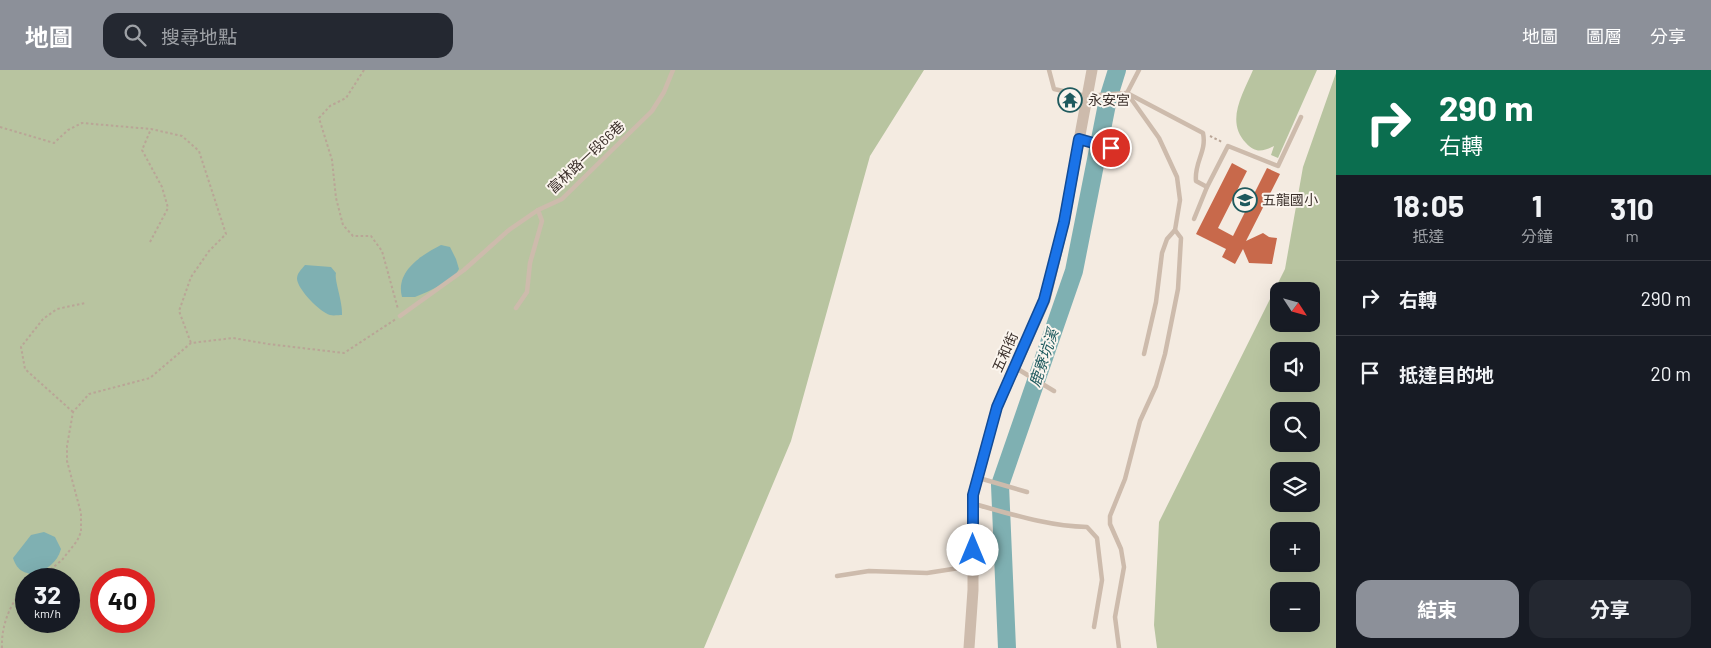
<!DOCTYPE html>
<html lang="zh-TW">
<head>
<meta charset="utf-8">
<style>
  :root { --surface:#171b24; --page:#242831; --text:#f1f3f6; --muted:#9ea1a6; --line:#363941; --accent:#8c9099 }
  body { margin:0; font-family:Barlow,"Noto Sans TC",sans-serif; background:var(--page); color:var(--text); height:100vh; display:flex; flex-direction:column; font-size:19px; white-space:nowrap }
  * { box-sizing:border-box; margin:0 }
  p { font-size:16px; color:var(--muted) }
  .icon { flex:none; width:28px; height:28px; fill:none; stroke:currentColor; stroke-width:2; stroke-linecap:round; stroke-linejoin:round }
  .map { position:relative; flex:1; overflow:hidden }
  .side { display:flex; flex-direction:column; background:var(--surface); width:375px }
  .side>* { flex:none }
  .banner { background:#0b6e4f; color:#fff; overflow:hidden }
  .needle { width:32px; rotate:126deg }
  .controls { position:absolute; left:1270px; top:212px; display:grid; gap:10px }
  .controls a { display:grid; place-items:center; width:50px; height:50px; border-radius:10px; background:var(--surface); box-shadow:0 5px 20px #0002; font-size:25px }
  .speed { position:absolute; left:15px; top:498px; display:flex; gap:10px; font-size:25px; font-weight:700; text-align:center }
  .speed>* { display:grid; place-content:center; width:65px; height:65px; border-radius:50%; background:var(--surface); box-shadow:0 5px 20px #0002; line-height:1 }
  .speed small { font-size:12px; font-weight:400 }
  .speed .limit { border:8px solid #d22; background:#fff; color:#111 }
  .pin { position:absolute; display:grid; place-items:center; width:42px; height:42px; color:#fff; margin:-21px; border:2px solid #fff; border-radius:50%; box-shadow:0 1px 5px #0007 }
  .me { position:absolute; width:55px; margin:-28px; rotate:0deg; stroke-linejoin:round; filter:drop-shadow(0 0 4px #0008) }
  .turn { display:flex; align-items:center; gap:18px; height:105px; padding:0 20px; font-size:22px }
  .turn .icon { width:65px; height:65px; stroke-width:2.5 }
  .turn b { display:block; font-size:35px; line-height:42px }
  .eta { display:flex; justify-content:space-evenly; align-items:center; height:85px; text-align:center }
  .eta b { font-size:30px; font-weight:700; line-height:35px }
  .action { display:flex; gap:10px; margin-top:auto; padding:10px 20px }
  .action a { flex:1; height:58px; border-radius:15px; background:var(--accent); color:#fff; font-size:20px; font-weight:700; line-height:58px; text-align:center }
  .action a+a { background:var(--page); color:var(--text) }
  ul { padding:0; list-style:none }
  li { display:flex; align-items:center; gap:15px; height:75px; padding:0 20px; border-top:1px solid var(--line) }
  li div { flex:1 }
  li b { display:block; font-size:19px }
  li em { font-style:normal }
  header { display:flex; align-items:center; gap:30px; box-sizing:border-box; height:70px; padding:0 25px; background:var(--accent); color:#fff }
  header strong { font-size:24px }
  nav { display:flex; gap:28px; margin-inline-start:auto; font-size:18px }
  .search { width:350px; height:45px; background:var(--page); display:flex; align-items:center; gap:12px; box-sizing:border-box; padding:0 18px; border-radius:15px; color:var(--muted); font-size:19px }
  main { display:flex; flex:1; min-height:0 }
  .map>svg:first-child { display:block }
  .green { fill:#b8c4a0; fill-rule:evenodd }
  .water { fill:#7fb0b2 }
  .lines { fill:none; stroke-linecap:round; stroke-linejoin:round }
  .river { stroke:#7fb0b2; stroke-width:18 }
  .building { fill:#c8694b }
  .path { stroke:#b9a596; stroke-width:2; stroke-dasharray:2.5 2.5; stroke-linecap:butt }
  .service { stroke:#cdbbac; stroke-width:4.5 }
  .tertiary { stroke:#cdbbac; stroke-width:11 }
  .route-casing { stroke:#114b97; stroke-width:12 }
  .route { stroke:#1a73e8; stroke-width:9 }
  .labels { text-anchor:middle; stroke-width:4; stroke-linejoin:round; paint-order:stroke }
  .poi-label { font-size:14px; fill:#3b302b; stroke:#fbf5ee; text-anchor:start }
  .street-label { font-size:14px; fill:#3b302b; stroke:#fbf5ee }
  .water-label { font-size:15px; font-style:italic; fill:#1f5a5e; stroke:#fbf5ee }
</style>
</head>
<body>
<header>
<strong>地圖</strong>
<div class="search"><svg class="icon" aria-label="search" viewBox="0 0 24 24"><circle cx="10" cy="10" r="6"/><path d="M15 15l6 6"/></svg>搜尋地點</div>
<nav><a>地圖</a><a>圖層</a><a>分享</a></nav>
</header>
<main>
<div class="map">
<svg width="1336" height="578" viewBox="0 0 1336 578">
  <rect width="100%" height="100%" fill="#f4ebe1"/>
  <g class="green">
    <path d="M0 0H924L870 86 791 371 704 578H0ZM26 509H69V551H26ZM101 509H144V551H101Z"/>
    <path d="M1253 0H1317L1278 88 1271 85 1274 76C1263 81 1256 84 1246 73 1225 51 1243 24 1253 0Z"/>
    <path d="M1336 3V578H1157L1154 555 1159 452 1285 199 1303 97ZM1311 221V254H1279V221ZM1311 281V314H1279V281ZM1311 341V374H1279V341ZM1311 401V434H1279V401ZM1311 461V494H1279V461ZM1279 521H1311V554H1279Z"/>
  </g>
  <g class="water">
    <path d="M441 175 450 177 456 189 459 199 453 209 427 222 415 227H402C395 202 421 185 441 175Z"/>
    <path d="M305 195 331 197 336 203C334 210 343 232 342 245 339 245 333 246 330 245 320 242 298 220 297 209 297 203 301 200 305 195Z"/>
    <path d="M44 462 55 467 61 479C57 493 47 499 34 505 22 502 17 500 13 488L31 465Z"/>
  </g>
  <g class="lines">
    <path class="river" d="M1007 578 1000 415 1074 201 1108 29 1117 0"/>
  </g>
  <path class="building" d="M1232 93 1247 101 1218 158 1233 166 1267 98 1280 104 1246 171 1263 163 1269 167 1277 168 1272 194 1249 193 1243 179 1235 194 1222 187 1226 179 1196 164Z"/>
  <g class="lines">
    <g class="path">
      <path d="M364 0 346 28 330 36 319 48 332 90 336 128 343 155 353 166H371L382 181 398 239"/>
      <path d="M0 57 54 73 68 60 82 53 151 59 182 66 199 81 226 164 209 181 191 207 179 241 191 273"/>
      <path d="M1210 66 1222 72"/>
      <path d="M150 172 168 138 162 117 142 80 151 59"/>
      <path d="M73 342 25 299 21 277 43 249 57 239 85 233"/>
      <path d="M39 509 62 490 77 471 81 462V443L67 391V376L73 342 89 324 150 308 191 273 233 268 268 274 344 283 396 249"/>
      <path d="M2 578C1 556 10 532 26 517"/>
    </g>
    <g class="service">
      <path d="M1049 0 1054 19 1086 26 1127 23 1203 63C1207 82 1194 92 1196 111L1207 117 1228 76 1278 96 1301 47"/>
      <path d="M1139 0 1127 23 1159 68 1177 107 1180 130 1175 160 1167 169 1162 183 1156 232 1144 284"/>
      <path d="M1080 70 1127 82"/>
      <path d="M1194 149 1207 117"/>
      <path d="M516 238 527 222 530 193 542 151 538 140"/>
      <path d="M400 246 464 200 509 160 538 140 562 129 652 41 664 22 673 0"/>
      <path d="M1016 298 1054 321"/>
      <path d="M979 408 1027 422"/>
      <path d="M974 434C1011 444 1048 456 1087 457L1097 468 1102 510 1094 557"/>
      <path d="M837 506 869 501 927 503 972 496"/>
      <path d="M1119 578 1115 547 1124 497 1121 479 1110 454V446L1125 409 1140 351 1156 316 1165 284 1178 219 1181 168 1175 160"/>
    </g>
    <path class="tertiary" d="M969 578 973 520V425L997 337 1045 230 1064 152 1092 0"/>
  </g>
  <g class="lines">
    <g class="route-casing">
      <path id="route" d="M973 480V425L997 337 1044 230 1064 152 1079 69 1111 78"/>
    </g>
    <use href="#route" class="route"/>
  </g>
  <defs>
    <g id="temple-ring" transform="scale(1.25)"><circle r="9.5" fill="#fbf5ee" stroke="#1f5a5e" stroke-width="1.5"/><path d="M0-6L5-2H3V0L6.5 2.5H4V6H1.5V3h-3V6H-4V2.5H-6.5L-3 0V-2H-5Z" fill="#1f5a5e"/></g>
    <g id="school-ring" transform="scale(1.25)"><circle r="9.5" fill="#fbf5ee" stroke="#1f5a5e" stroke-width="1.5"/><path d="M0-5L7-2L0 1L-7-2ZM-4 1L0 2.5L4 1V4Q0 6-4 4Z" fill="#1f5a5e"/></g>
  </defs>
  <g fill-rule="evenodd">
    <use href="#temple-ring" x="1070" y="30"/>
    <use href="#school-ring" x="1245" y="130"/>
  </g>
  <g class="labels">
    <g class="poi-label">
      <text x="1088" y="35">永安宮</text>
      <text x="1262" y="135">五龍國小</text>
    </g>
    <g class="street-label">
      <text transform="translate(586 87) rotate(-43)" y="5">富林路一段66巷</text>
      <text transform="translate(1005 282) rotate(-66)" y="5">五和街</text>
    </g>
    <g class="water-label">
      <text transform="translate(1044 288) rotate(-71)" y="5">鹿寮坑溪</text>
    </g>
  </g>
</svg>
<div class="controls">
<a><svg class="needle" viewBox="-14 -14 28 28"><path d="M0-13l5 13h-10z" fill="#e53935"/><path d="M0 13l5-13h-10z" fill="#9ea1a6"/></svg></a>
<a><svg class="icon" aria-label="sound" viewBox="0 0 24 24"><path d="M4 9h4l5-4v14l-5-4H4zM17 9q2 3 0 6"/></svg></a>
<a><svg class="icon" aria-label="search" viewBox="0 0 24 24"><circle cx="10" cy="10" r="6"/><path d="M15 15l6 6"/></svg></a>
<a><svg class="icon" aria-label="layers" viewBox="0 0 24 24"><path d="M12 4l9 5-9 5-9-5zM3 14l9 5 9-5"/></svg></a>
<a>+</a>
<a>−</a>
</div>
<div class="speed"><div>32<small>km/h</small></div><div class="limit">40</div></div>
<div class="pin" style="left:1111px;top:78px;background:#d93025"><svg class="icon" aria-label="arrive" viewBox="0 0 24 24"><path d="M6 21V4h12l-3 4 3 4H6"/></svg></div>
<svg class="me" style="left:973px;top:480px" viewBox="-20 -20 40 40"><circle r="19" fill="#fff"/><path d="M0-13L10 11 0 6-10 11z" fill="#1a73e8"/></svg>
</div>
<section class="side">
<div class="banner">
<div class="turn"><svg class="icon" aria-label="right" viewBox="0 0 24 24"><path d="M7 20v-9h11M14 6l5 5-5 5"/></svg><div><b>290 m</b>右轉</div></div>
</div>
<div class="eta">
<div><b>18:05</b><p>抵達</p></div>
<div><b>1</b><p>分鐘</p></div>
<div><b>310</b><p>m</p></div>
</div>
<ul>
<li><svg class="icon" aria-label="right" viewBox="0 0 24 24"><path d="M7 20v-9h11M14 6l5 5-5 5"/></svg><div><b>右轉</b></div><em>290 m</em></li>
<li><svg class="icon" aria-label="arrive" viewBox="0 0 24 24"><path d="M6 21V4h12l-3 4 3 4H6"/></svg><div><b>抵達目的地</b></div><em>20 m</em></li>
</ul>
<div class="action"><a>結束</a><a>分享</a></div>
</section>
</main>
</body>
</html>
